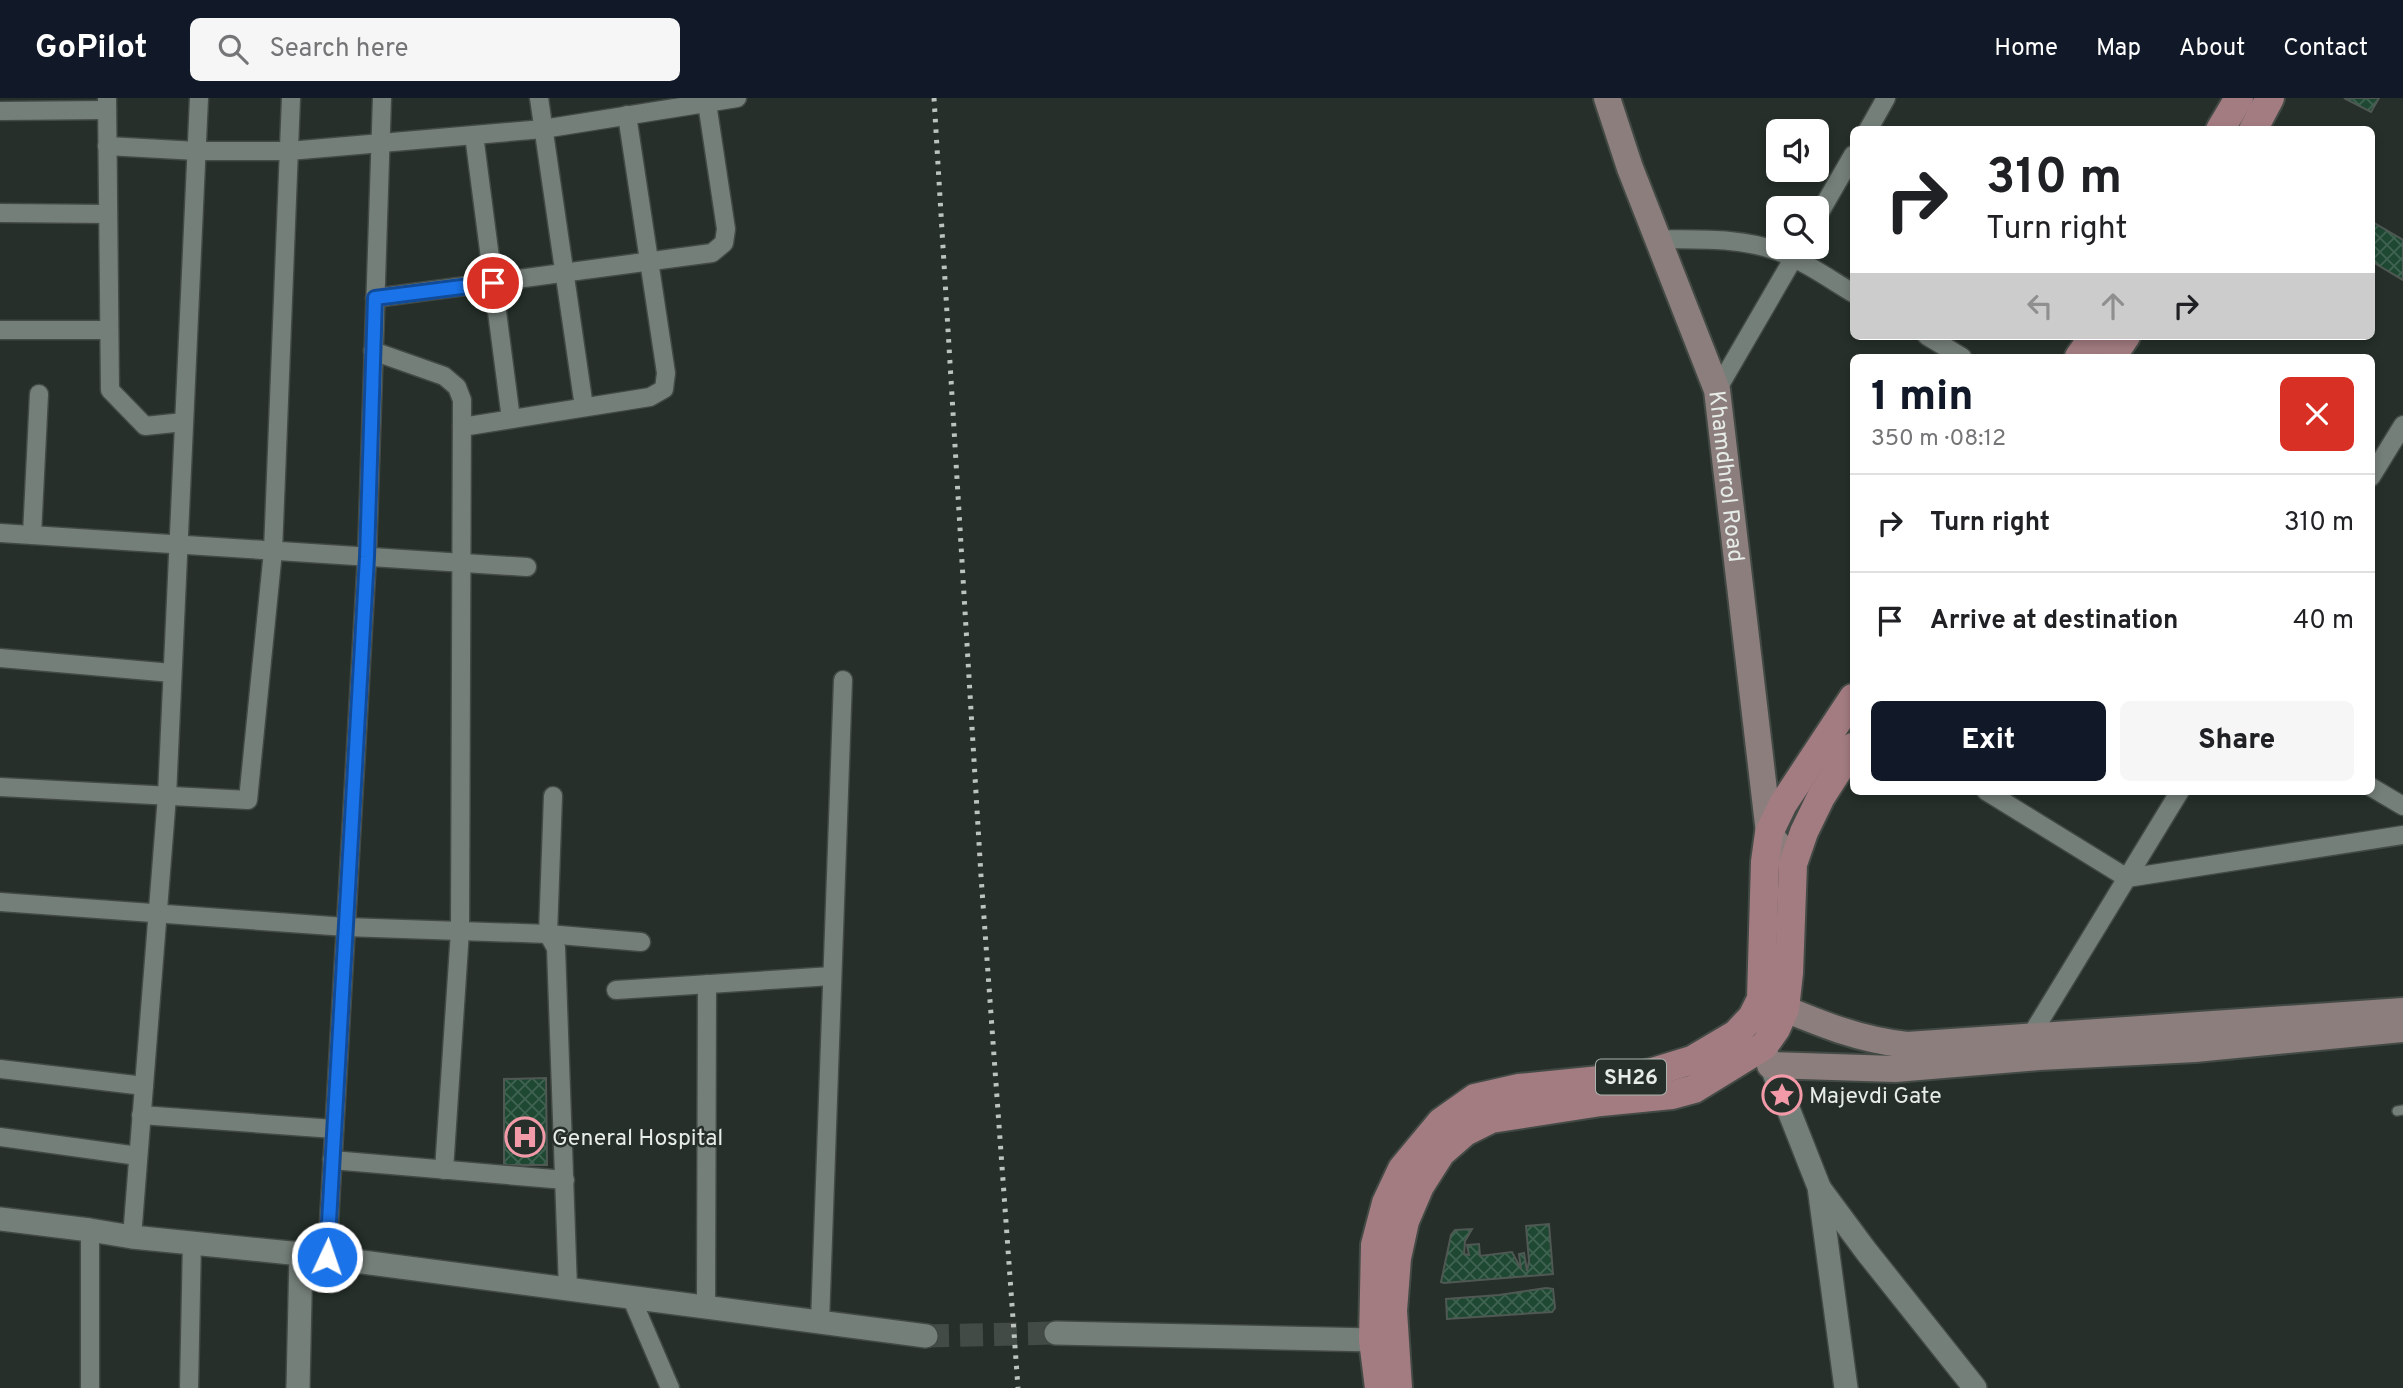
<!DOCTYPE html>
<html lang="en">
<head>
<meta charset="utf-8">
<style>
  :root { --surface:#fff; --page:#f6f6f6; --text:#202124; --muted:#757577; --line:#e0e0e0; --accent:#111827 }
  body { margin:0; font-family:Overpass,sans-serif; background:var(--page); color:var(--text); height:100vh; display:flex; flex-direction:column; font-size:26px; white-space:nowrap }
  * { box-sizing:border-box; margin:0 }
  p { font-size:23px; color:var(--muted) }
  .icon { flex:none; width:38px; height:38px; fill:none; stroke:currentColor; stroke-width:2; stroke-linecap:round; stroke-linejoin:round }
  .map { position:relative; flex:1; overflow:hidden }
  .details { position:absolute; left:1850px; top:256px; width:525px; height:441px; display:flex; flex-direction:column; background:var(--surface); border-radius:10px; box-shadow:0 4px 10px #0003 }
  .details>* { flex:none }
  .hud { position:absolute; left:1850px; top:28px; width:525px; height:214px; border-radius:10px; box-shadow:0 4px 10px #0003; background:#fff; color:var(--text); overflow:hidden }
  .controls { position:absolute; left:1766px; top:21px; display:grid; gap:14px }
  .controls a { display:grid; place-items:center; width:63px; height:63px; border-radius:10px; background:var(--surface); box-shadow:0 4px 10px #0003; font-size:35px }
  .pin { position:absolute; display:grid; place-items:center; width:60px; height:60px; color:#fff; margin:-30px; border:4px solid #fff; border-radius:50%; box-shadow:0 2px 7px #0007 }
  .me { position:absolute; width:77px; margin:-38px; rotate:3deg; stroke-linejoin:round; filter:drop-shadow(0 0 5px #0008) }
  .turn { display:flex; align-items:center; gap:24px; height:147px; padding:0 21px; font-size:32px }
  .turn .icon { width:91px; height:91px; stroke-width:2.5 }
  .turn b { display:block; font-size:49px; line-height:60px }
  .lanes { display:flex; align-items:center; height:66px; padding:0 21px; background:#0003; justify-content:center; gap:35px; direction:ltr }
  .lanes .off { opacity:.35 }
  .round { display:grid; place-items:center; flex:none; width:74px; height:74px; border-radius:10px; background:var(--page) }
  .summary { display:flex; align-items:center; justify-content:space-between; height:119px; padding:0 21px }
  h1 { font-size:42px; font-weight:800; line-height:52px; color:var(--accent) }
  .button { display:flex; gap:14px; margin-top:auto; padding:14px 21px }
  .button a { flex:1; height:80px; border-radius:10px; background:var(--accent); color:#fff; font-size:28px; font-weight:800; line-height:80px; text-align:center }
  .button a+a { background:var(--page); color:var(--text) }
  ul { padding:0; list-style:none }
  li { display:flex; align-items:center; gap:21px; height:98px; padding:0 21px; border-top:2px solid var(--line) }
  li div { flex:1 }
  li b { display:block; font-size:26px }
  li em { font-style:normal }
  header { display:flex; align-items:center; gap:42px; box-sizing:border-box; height:98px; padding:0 35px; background:var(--accent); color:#fff }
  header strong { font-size:33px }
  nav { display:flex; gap:38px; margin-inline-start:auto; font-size:24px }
  .search { width:490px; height:63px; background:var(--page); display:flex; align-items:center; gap:18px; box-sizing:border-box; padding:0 24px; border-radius:10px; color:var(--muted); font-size:26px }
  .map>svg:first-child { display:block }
  .building { fill:url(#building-cross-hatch); stroke:#4f5853; stroke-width:2 }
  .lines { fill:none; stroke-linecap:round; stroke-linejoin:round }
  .tertiary-tunnel { stroke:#434b46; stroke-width:23; stroke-dasharray:23 11; stroke-linecap:butt }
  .service-casing { stroke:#434a45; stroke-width:12 }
  .minor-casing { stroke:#434a45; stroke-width:21 }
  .tertiary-casing { stroke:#434a45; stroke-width:26 }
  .secondary-casing { stroke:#434a45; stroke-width:30 }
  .primary-casing { stroke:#434a45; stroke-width:32 }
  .service { stroke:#757f79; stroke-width:9 }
  .minor { stroke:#757f79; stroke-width:18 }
  .tertiary { stroke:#757f79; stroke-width:23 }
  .secondary { stroke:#8c7e7d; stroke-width:26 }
  .primary { stroke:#a37c81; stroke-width:28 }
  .rail { stroke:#bdc4bf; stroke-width:5; stroke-dasharray:3.5 7; stroke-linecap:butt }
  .route-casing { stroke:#114b97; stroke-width:18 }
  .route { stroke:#1a73e8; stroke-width:12 }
  .labels { text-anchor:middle; stroke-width:5; stroke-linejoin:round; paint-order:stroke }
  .shield { fill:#262f2a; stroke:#acb3af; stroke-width:2 }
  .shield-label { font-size:21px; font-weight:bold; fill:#e6ece8 }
  .street-label { font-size:23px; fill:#e6ece8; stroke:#262f2a }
  .poi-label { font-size:23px; fill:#e6ece8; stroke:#262f2a; text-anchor:start }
</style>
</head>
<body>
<header>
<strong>GoPilot</strong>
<div class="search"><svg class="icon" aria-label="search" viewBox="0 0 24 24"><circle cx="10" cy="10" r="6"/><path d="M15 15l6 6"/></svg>Search here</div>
<nav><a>Home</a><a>Map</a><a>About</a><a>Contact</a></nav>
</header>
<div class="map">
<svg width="2403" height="1290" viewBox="0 0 2403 1290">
  <defs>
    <pattern id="building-cross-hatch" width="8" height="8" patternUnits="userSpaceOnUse" patternTransform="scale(1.75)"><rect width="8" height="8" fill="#1f4833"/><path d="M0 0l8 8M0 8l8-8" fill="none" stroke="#406351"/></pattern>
  </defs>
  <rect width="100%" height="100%" fill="#262f2a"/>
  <g class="building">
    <path d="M2344 0H2379L2371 14Z"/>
    <path d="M2371 123 2403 142V182L2371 163Z"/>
    <path d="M546 980 547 1067H504V981Z"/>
    <path d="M1549 1126 1553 1176 1444 1185 1441 1184 1451 1137 1455 1132 1472 1131 1465 1143 1464 1156 1469 1157 1467 1147 1479 1146 1480 1158 1512 1154 1521 1171 1519 1156 1524 1155 1527 1173 1529 1163 1526 1128Z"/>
    <path d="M1546 1190 1553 1191 1555 1210 1552 1214 1447 1221 1446 1201 1499 1197Z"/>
  </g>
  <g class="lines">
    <path class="tertiary-tunnel" d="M926 1238 1056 1235"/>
    <g class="service-casing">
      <path id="service" d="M2397 1013 2403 1012"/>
    </g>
    <g class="minor-casing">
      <g id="minor">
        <path d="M107 0 110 292 145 328 184 324"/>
        <path d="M539 0 584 309"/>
        <path d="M0 13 107 12"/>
        <path d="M1868 32 1886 0"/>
        <path d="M474 37 511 321"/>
        <path d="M107 48 197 53H289L543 31 737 0"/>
        <path d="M0 115 108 116"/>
        <path d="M1816 121 1853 57"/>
        <path d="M1658 141C1697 142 1739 139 1777 153 1804 163 1828 180 1853 195"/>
        <path d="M375 200 712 155 724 145 726 131 707 5"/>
        <path d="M0 232H109"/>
        <path d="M1927 238 1962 259"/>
        <path d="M373 253 444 278 457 289 462 302 460 833 444 1072"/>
        <path d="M1717 292 1800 149"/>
        <path d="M462 329 650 299 664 291 666 275 627 17"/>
        <path d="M2371 379 2403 327"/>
        <path d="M0 435 527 469"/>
        <path d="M32 437 39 296"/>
        <path d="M0 560 172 575"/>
        <path d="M0 689 248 702 273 453 291 0"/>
        <path d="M2371 689 2403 708"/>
        <path d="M1986 693 2127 780 2403 737"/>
        <path d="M553 698 548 836 556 850 568 1191"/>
        <path d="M0 804 346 829 548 836 641 844"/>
        <path d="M616 892 832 878"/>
        <path d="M2030 939 2180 693"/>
        <path d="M0 971 144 988"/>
        <path d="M141 1017 334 1031"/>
        <path d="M0 1039 138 1058"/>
        <path d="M332 1062 565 1082"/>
        <path d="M90 1132V1290"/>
        <path d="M132 1139 167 698 199 0"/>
        <path d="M327 1159 367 459 382 0"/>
        <path d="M631 1199 670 1290"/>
        <path d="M706 1209 707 886"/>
        <path d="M820 1224 843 582"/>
        <path d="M189 1290 192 1143"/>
      </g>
    </g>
    <g class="tertiary-casing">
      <g id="tertiary">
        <path d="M1765 952 1819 1089 1846 1290"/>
        <path d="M1820 1091 1866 1153 1975 1290"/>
        <path d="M0 1121 90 1132 132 1139 301 1156 926 1238"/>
        <path d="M1056 1235 1373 1242"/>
        <path d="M298 1290 301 1156"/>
      </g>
    </g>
    <g class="secondary-casing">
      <g id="secondary">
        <path id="s1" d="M1607 0 1630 70 1717 292 1769 735 1793 766"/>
        <path d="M1766 903C1814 923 1854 941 1907 947L2403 913"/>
        <path d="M1770 967 1895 971 2039 959 2195 951 2403 931"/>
      </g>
    </g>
    <g class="primary-casing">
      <g id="primary">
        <path d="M2220 32 2239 0"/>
        <path d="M2253 32 2270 0"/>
        <path d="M2079 259 2094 238"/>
        <path d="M2112 259 2126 238"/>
        <path d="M1379 1290 1373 1242 1375 1147 1386 1105 1402 1071 1441 1024 1475 1000 1519 990 1640 978 1692 962 1736 936 1752 919 1761 901 1765 764 1769 735 1783 706 1853 600"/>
        <path d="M1398 1290 1393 1213 1397 1160 1405 1123 1420 1088 1441 1055 1465 1034 1491 1021 1601 1004 1672 997 1694 991 1764 948 1776 931 1785 911 1789 875 1793 766 1804 734 1821 699 1853 649"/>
      </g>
    </g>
    <use href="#service" class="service"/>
    <use href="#minor" class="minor"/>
    <use href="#tertiary" class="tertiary"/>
    <use href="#secondary" class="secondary"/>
    <use href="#primary" class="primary"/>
    <path class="rail" d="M934 0 981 778 1018 1290"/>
  </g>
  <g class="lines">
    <g class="route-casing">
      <path id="route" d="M327 1159 367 459 375 200 493 185"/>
    </g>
    <use href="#route" class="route"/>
  </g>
  <defs>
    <g id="sight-ring" transform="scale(2.0125)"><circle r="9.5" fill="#262f2a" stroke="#f39aa9" stroke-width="1.5"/><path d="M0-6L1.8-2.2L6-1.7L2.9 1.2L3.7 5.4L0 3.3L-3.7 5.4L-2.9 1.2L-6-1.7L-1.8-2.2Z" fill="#f39aa9"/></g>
    <g id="hospital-ring" transform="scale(2.0125)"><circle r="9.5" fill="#262f2a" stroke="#f39aa9" stroke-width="1.5"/><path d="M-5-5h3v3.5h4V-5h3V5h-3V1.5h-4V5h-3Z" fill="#f39aa9"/></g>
  </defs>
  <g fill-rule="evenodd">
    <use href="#sight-ring" x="1782" y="997"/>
    <use href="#hospital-ring" x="525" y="1039"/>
  </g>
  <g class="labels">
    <rect class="shield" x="1596" y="961.5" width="70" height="35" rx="5"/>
    <g class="shield-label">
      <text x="1631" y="986">SH26</text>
    </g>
    <g class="street-label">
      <text dy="8" stroke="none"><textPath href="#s1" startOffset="399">Khamdhrol Road</textPath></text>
    </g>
    <g class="poi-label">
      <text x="1809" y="1005">Majevdi Gate</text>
      <text x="552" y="1047">General Hospital</text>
    </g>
  </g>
</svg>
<div class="controls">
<a><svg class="icon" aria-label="sound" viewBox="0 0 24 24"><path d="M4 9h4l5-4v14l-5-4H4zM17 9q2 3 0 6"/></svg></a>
<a><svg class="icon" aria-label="search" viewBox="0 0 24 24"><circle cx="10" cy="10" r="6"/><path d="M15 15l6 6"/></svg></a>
</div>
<div class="pin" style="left:493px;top:185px;background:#d93025"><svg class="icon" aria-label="arrive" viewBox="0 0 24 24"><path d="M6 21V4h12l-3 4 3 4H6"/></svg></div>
<svg class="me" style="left:327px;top:1159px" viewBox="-20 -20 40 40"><circle r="17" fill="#1a73e8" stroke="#fff" stroke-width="3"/><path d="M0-11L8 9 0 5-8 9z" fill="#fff"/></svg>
<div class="hud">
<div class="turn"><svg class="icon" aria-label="right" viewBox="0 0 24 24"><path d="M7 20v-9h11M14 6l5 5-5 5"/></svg><div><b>310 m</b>Turn right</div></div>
<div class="lanes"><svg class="icon off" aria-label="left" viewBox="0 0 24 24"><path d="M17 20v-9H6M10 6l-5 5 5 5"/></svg><svg class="icon off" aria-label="ahead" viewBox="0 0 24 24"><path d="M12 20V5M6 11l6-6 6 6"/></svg><svg class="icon" aria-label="right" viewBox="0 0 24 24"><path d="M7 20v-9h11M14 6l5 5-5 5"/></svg></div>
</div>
<section class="details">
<div class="summary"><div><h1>1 min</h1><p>350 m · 08:12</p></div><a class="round" style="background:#d93025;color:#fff"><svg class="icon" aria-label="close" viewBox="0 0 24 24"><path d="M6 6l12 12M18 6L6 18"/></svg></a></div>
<ul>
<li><svg class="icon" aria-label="right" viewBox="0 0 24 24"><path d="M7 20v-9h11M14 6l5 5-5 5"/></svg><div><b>Turn right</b></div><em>310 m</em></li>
<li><svg class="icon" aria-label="arrive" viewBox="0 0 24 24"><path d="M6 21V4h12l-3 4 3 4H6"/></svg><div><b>Arrive at destination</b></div><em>40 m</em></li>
</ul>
<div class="button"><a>Exit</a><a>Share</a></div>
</section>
</div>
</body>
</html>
